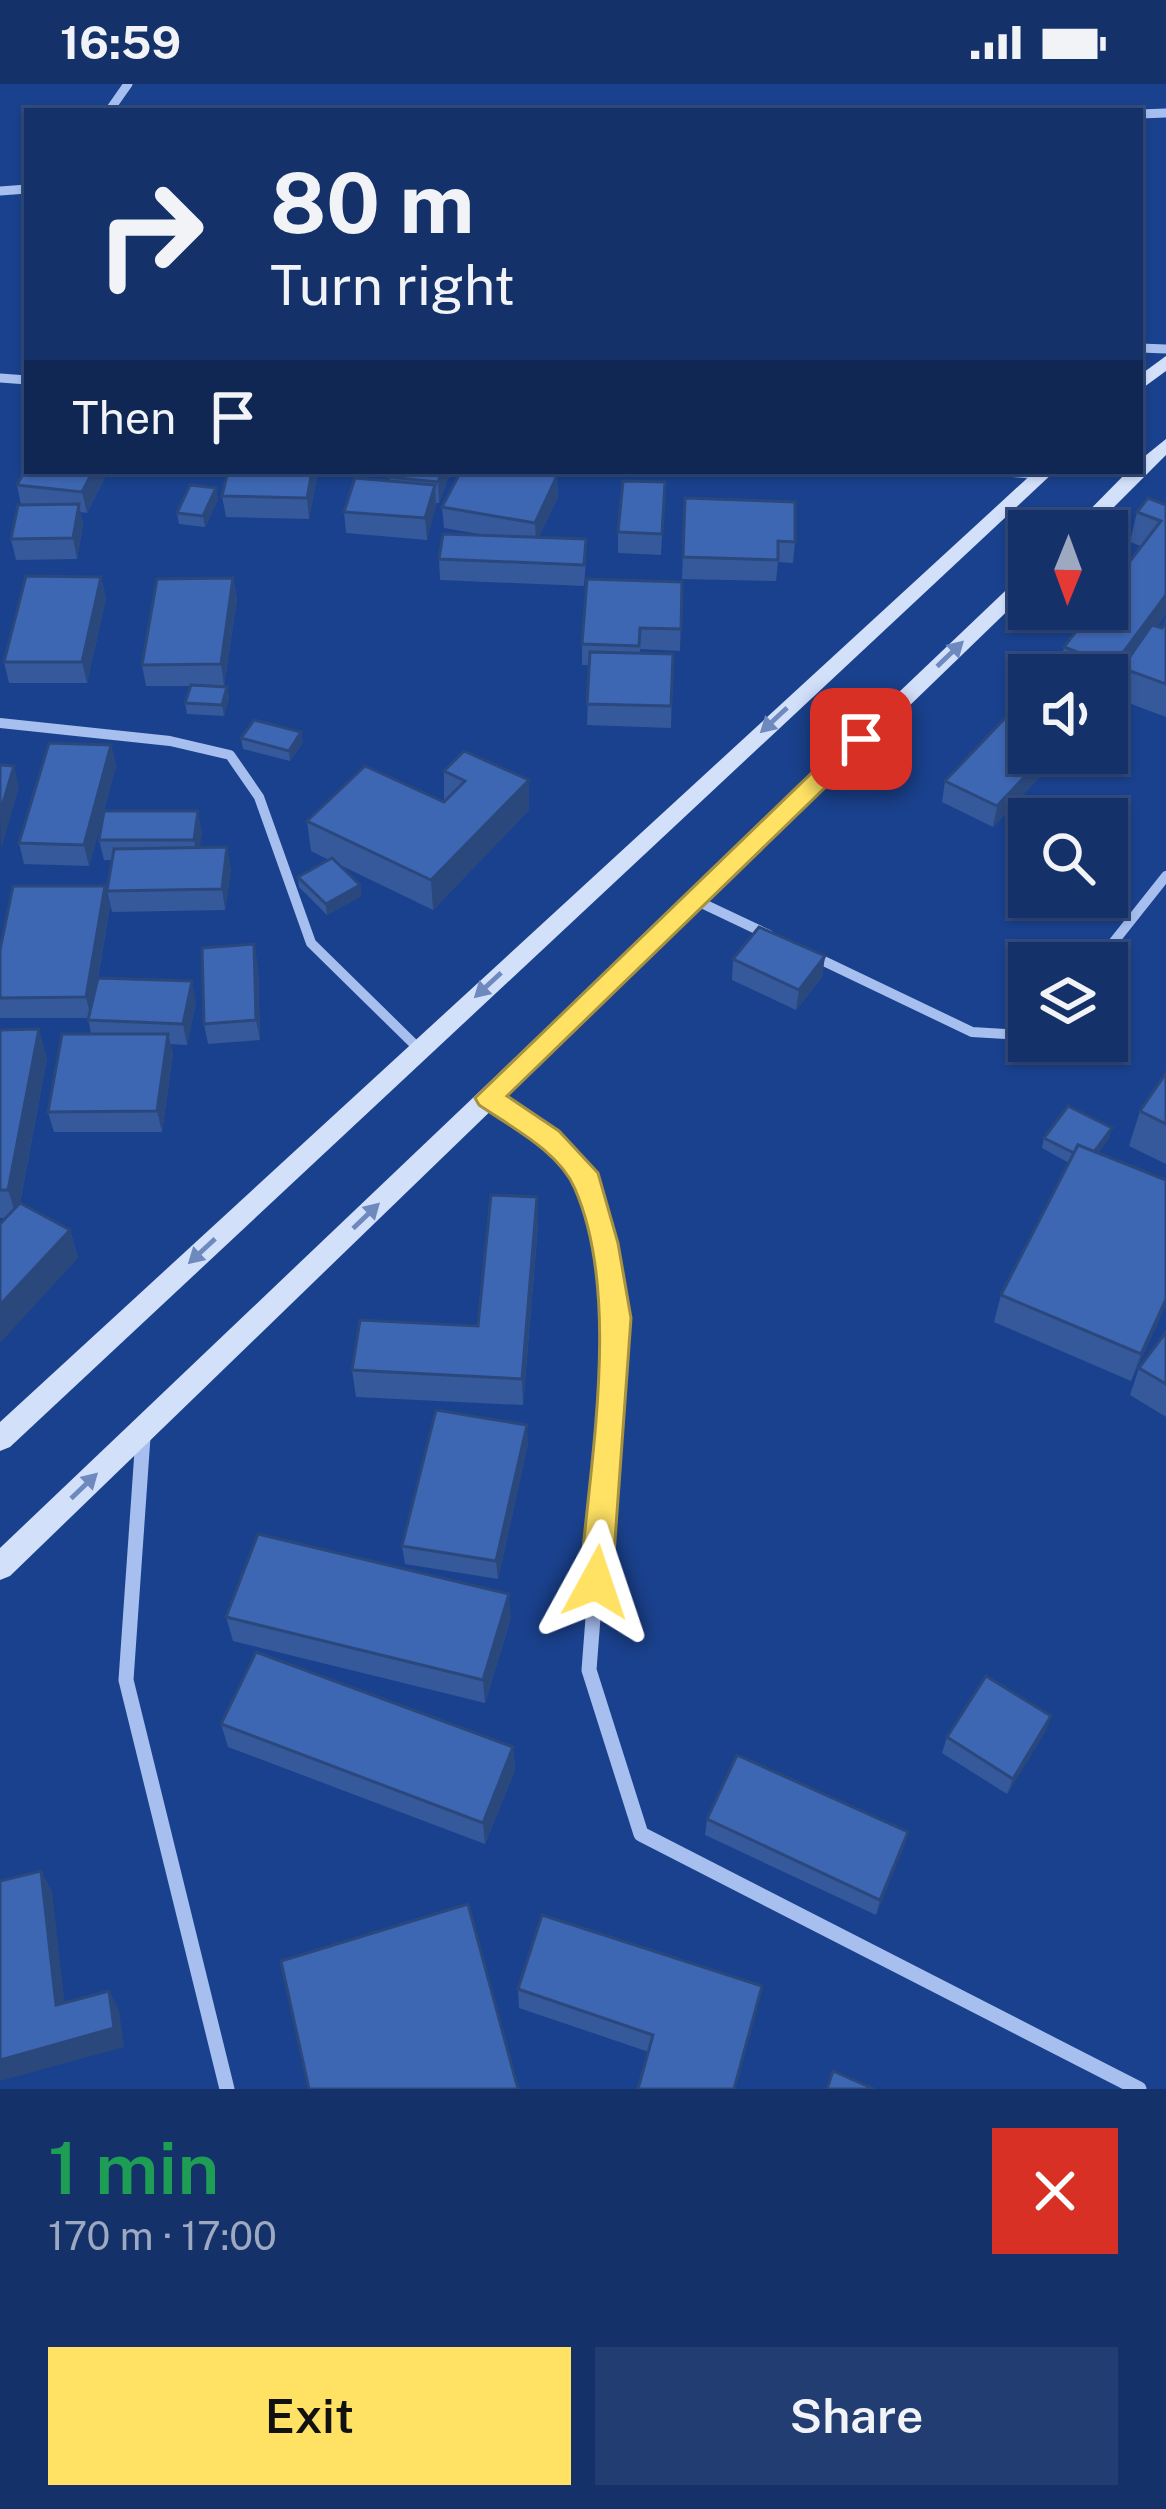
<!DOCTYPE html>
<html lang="en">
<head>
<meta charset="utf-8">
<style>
  :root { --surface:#14316a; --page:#213d72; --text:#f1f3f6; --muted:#9da9c1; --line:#334c7e; --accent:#ffe163 }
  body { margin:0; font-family:"Public Sans",sans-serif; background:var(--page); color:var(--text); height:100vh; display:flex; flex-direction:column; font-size:45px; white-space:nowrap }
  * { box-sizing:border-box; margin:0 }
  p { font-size:39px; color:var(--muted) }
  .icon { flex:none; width:66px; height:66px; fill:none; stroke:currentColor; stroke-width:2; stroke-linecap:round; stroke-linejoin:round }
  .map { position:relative; height:2005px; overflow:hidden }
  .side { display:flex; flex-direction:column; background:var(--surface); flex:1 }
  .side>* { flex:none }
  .hud { position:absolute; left:24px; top:24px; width:1119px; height:366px; border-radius:0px; box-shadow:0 3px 9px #0004,0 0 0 3px var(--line); background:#14316a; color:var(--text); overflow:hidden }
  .needle { width:78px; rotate:181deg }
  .tools { position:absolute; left:1008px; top:426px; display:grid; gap:24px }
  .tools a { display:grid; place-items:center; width:120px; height:120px; border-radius:0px; background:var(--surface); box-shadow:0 3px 9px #0004,0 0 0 3px var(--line); font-size:60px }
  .pin { position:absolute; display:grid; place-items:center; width:102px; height:102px; color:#fff; margin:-51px; border-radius:24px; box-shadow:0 6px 18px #0006 }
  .me { position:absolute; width:132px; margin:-66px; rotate:5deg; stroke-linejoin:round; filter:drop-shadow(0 0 9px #0008) }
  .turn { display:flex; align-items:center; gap:42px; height:252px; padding:0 48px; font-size:54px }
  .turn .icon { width:156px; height:156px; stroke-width:2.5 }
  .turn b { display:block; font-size:84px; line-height:102px }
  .then { display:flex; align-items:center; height:114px; padding:0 48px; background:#0003; gap:24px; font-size:45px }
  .round { display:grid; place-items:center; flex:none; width:126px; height:126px; border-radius:0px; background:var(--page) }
  .headline { display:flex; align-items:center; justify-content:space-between; height:204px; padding:0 48px }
  h1 { font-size:72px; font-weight:600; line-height:90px; color:#1e9e55 }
  .cta { display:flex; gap:24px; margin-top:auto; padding:24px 48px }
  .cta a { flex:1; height:138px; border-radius:0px; background:var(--accent); color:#111; font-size:48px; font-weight:600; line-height:138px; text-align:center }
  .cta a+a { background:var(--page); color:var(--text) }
  .status { display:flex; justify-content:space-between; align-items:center; height:84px; padding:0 60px; background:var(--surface); direction:ltr }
  .status svg { height:33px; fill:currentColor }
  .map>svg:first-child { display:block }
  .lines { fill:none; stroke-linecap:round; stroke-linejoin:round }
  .street-far2 { stroke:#a6bfee; stroke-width:9 }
  .street-far1 { stroke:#a6bfee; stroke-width:10 }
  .street { stroke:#a6bfee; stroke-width:15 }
  .secondary { fill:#d3e0fa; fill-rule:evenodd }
  .wall { fill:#35599a }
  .shaded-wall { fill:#2b487d }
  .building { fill:#3e67b3; stroke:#2b487d; stroke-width:3 }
  .oneway { fill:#6d89be }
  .route { fill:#ffe163; stroke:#a69240; stroke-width:3 }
</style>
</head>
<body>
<div class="status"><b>16:59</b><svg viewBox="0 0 49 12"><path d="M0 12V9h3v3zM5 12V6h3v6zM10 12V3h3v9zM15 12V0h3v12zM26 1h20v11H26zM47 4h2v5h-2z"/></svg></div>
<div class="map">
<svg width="1166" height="2005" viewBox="0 0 1166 2005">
  <rect width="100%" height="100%" fill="#1a418d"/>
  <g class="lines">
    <g class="street-far2">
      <path d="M109 27 128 0"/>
      <path d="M1140 30 1166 29"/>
      <path d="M0 107 27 105"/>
      <path d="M1140 264 1166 265"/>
      <path d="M0 294 27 296"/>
      <path d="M997 387 1041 391"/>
    </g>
    <g class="street-far1">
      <path d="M0 639 170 657 230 671 259 713 311 859 419 965"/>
      <path d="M693 815 769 851"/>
      <path d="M809 870 972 948 1023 951 1029 947"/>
      <path d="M1097 879 1166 792"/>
      <path d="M489 1014 550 1055 588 1097 604 1164"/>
    </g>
    <g class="street">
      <path d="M604 1161 616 1235 589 1586 641 1750 1139 2005"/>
      <path d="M143 1353 126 1596 227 2005"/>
    </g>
    <g class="secondary">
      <path d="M1166 272V287L1140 306V291Z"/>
      <path d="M1166 355V371L1090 447H1069L1128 387H1140V376Z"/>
      <path d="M1035 387H1055L10 1363 0 1367V1338Z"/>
      <path d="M1029 489V506L10 1492 0 1496V1464L1022 491Z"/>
    </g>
  </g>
  <g class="wall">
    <path d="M108 387 87 429 80 428 83 441 77 475 16 476 11 455 21 421 17 401Z"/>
    <path d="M147 387H210V389L147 390Z"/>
    <path d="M318 387 309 435 226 433 222 412Z"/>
    <path d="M388 387H451L439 419H436L427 456 346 449 344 428 389 397 391 387Z"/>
    <path d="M461 387H539V389L557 392 558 413 539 453 586 476 584 502 440 496 439 475 485 451 444 444 442 423Z"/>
    <path d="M665 398 661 471 618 469V448Z"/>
    <path d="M685 414 795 458 793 479 778 478 776 497 682 495Z"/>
    <path d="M218 415 205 443 179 440 177 429Z"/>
    <path d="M1166 421V530L1157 542 1162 544 1166 537V633L1115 614 1121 592 1107 611V591H1058L1064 563 1141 462 1130 458 1137 428Z"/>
    <path d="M101 493 106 514 87 599H9L4 578Z"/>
    <path d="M233 494 237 515 224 602 227 603 229 614 224 632 187 630 185 619 191 602H146L142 581Z"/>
    <path d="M682 498 680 567 640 565V569L673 570 671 644 587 641 589 581H582V560Z"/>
    <path d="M301 648 303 658 290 677 243 665 241 654Z"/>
    <path d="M111 661 116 682 89 782 24 780 19 759Z"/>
    <path d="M1029 669H1062L993 743 942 718 945 697Z"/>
    <path d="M444 687 529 726 433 826 338 780 360 801 361 812 327 831 299 803 298 793 329 776 311 767 307 737 444 718Z"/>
    <path d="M202 748 199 764 231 784 225 826 112 828 107 807 112 776H104L99 756Z"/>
    <path d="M110 822 98 894 196 918 187 961 170 960 173 970 162 1048H54L48 1028 91 950 88 934H0V866Z"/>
    <path d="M825 872 822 893 796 926 732 896 733 875Z"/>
    <path d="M258 881 260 956 208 960 204 940Z"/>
    <path d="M0 946 47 974 20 1119 70 1146 78 1174 6 1134H0Z"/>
    <path d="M1166 989V1080L1129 1062 1140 1027Z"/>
    <path d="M1044 1054H1109L1098 1069 1166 1096V1221L1131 1297 994 1238 1001 1211 1069 1079 1042 1064Z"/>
    <path d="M538 1141 523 1321 356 1313 352 1286 478 1242Z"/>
    <path d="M1166 1248V1333L1130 1311 1139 1284Z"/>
    <path d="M528 1360 498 1495 405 1480 402 1462Z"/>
    <path d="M226 1533 511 1534 485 1619 233 1557Z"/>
    <path d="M1051 1632 1045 1648 1007 1710 942 1669 947 1653Z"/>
    <path d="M221 1640 513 1663 515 1686 485 1760 228 1663Z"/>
    <path d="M707 1735 908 1748 876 1831 705 1751Z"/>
    <path d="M762 1902 758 1921 649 1968 519 1924 518 1905Z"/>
  </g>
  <g class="shaded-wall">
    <path d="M93 387H108L87 429 82 408Z"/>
    <path d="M312 387H318L309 435 307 414Z"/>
    <path d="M442 387H451L439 419 438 398Z"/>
    <path d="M557 392 558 413 536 460 535 439Z"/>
    <path d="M435 401 436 422 427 456 425 434Z"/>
    <path d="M216 404 218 415 205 443 203 432Z"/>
    <path d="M79 420 83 441 77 475 73 454Z"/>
    <path d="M101 493 106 514 87 599 82 578Z"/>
    <path d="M233 494 237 515 224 602 221 580Z"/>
    <path d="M1166 511V530L1125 586 1122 584 1121 592 1107 611 1113 582Z"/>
    <path d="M227 603 229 614 224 632 222 621Z"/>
    <path d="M301 648 303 658 290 677 289 667Z"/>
    <path d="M111 661 116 682 89 782 84 761Z"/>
    <path d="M1047 669H1062L993 743 997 722Z"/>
    <path d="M14 682 19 703 1 766 0 729Z"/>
    <path d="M529 696V726L433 826 431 796Z"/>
    <path d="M198 727 202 748 198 777 194 756Z"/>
    <path d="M227 763 231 784 225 826 222 805Z"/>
    <path d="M360 801 361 812 327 831 326 820Z"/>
    <path d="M105 802 110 822 91 934 86 913Z"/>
    <path d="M254 860 258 881 260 956 256 936Z"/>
    <path d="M825 872 822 893 796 926 799 906Z"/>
    <path d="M192 897 196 918 187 961 183 940Z"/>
    <path d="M39 945 47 974 17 1134 8 1106Z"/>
    <path d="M168 950 173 970 162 1048 157 1027Z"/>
    <path d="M1112 1044 1109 1054 1085 1087 1088 1077Z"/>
    <path d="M537 1113 538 1141 523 1321 522 1295Z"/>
    <path d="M70 1146 78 1174 0 1259V1221Z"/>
    <path d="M1166 1215V1221L1131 1297 1141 1270Z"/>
    <path d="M527 1341 528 1360 498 1495 496 1477Z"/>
    <path d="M509 1510 511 1534 485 1619 483 1596Z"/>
    <path d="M1051 1632 1045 1648 1007 1710 1013 1695Z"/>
    <path d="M513 1663 515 1686 485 1760 483 1739Z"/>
    <path d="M908 1748 904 1763 876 1831 880 1816Z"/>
    <path d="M41 1787 52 1807 67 1939 56 1921Z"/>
    <path d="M109 1907 119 1926 124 1963 0 1997V1976Z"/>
  </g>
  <g class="building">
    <path d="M27 382V387H93L82 408 17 401Z"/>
    <path d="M228 387H312L307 414 222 412Z"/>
    <path d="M391 387H442L438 398 388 393Z"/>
    <path d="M461 387H530L557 392 535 439 442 423Z"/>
    <path d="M355 394 435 401 425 434 344 428Z"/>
    <path d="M623 397 665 398 662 450 618 448Z"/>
    <path d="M190 401 216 404 203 432 177 429Z"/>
    <path d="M685 414 795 418V458L778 457V476L683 473Z"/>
    <path d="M1148 414 1166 421V511L1113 582 1064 563 1093 525H1107V507L1161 437 1137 428Z"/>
    <path d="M79 420 73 454 11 455 18 421Z"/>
    <path d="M443 450 586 455 584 481 439 475Z"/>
    <path d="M26 492 101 493 82 578H4Z"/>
    <path d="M233 494 221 580 142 581 157 495Z"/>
    <path d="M587 495 682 498 681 545 640 544 639 562 582 560Z"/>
    <path d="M1166 537V600L1122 584 1152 541 1162 544Z"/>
    <path d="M590 568 673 570 671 622 587 620Z"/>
    <path d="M191 601 227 603 222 621 185 619Z"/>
    <path d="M1029 609V669H1047L997 722 945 697Z"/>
    <path d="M254 636 301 648 289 667 241 654Z"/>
    <path d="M49 659 111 661 84 761 19 759Z"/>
    <path d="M464 667 529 696 431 796 307 737 365 682 444 718 465 697 444 687Z"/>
    <path d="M0 681 14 682 0 729Z"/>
    <path d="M104 727H198L194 756H99Z"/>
    <path d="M227 763 222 805 107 807 114 765Z"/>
    <path d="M332 774 360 801 326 820 298 793Z"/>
    <path d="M13 802H105L86 913 0 914V866Z"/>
    <path d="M759 843 825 872 799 906 733 875Z"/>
    <path d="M254 860 256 936 204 940 202 864Z"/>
    <path d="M98 894 192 897 183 940 88 936Z"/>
    <path d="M39 945 8 1106H0V946Z"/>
    <path d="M62 950H168L157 1027 48 1028Z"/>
    <path d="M1166 989V1040L1140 1027Z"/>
    <path d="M1068 1022 1112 1044 1094 1068 1078 1061 1074 1069 1044 1054Z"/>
    <path d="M1078 1061 1166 1096V1215L1141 1270 1001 1211Z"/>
    <path d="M491 1111 537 1113 522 1295 352 1286 360 1236 478 1242Z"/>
    <path d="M20 1119 70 1146 0 1221V1140Z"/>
    <path d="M1166 1248V1300L1139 1284Z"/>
    <path d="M436 1326 527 1341 496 1477 402 1462Z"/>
    <path d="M258 1450 509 1510 483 1596 226 1533Z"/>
    <path d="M256 1568 513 1663 483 1739 221 1640Z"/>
    <path d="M986 1592 1051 1632 1013 1695 947 1653Z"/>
    <path d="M737 1671 908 1748 880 1816 707 1735Z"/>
    <path d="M41 1787 56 1921 109 1907 114 1944 0 1976V1797Z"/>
    <path d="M468 1820 518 2005H309L281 1877Z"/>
    <path d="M542 1831 762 1902 734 2005H638L653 1951 518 1905Z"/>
    <path d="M833 1987 874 2005H827Z"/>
  </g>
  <defs><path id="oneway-solid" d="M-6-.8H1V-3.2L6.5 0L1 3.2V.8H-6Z" transform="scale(3)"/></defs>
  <g class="oneway">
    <use href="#oneway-solid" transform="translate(950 570) rotate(-44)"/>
    <use href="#oneway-solid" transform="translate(774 636) rotate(137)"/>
    <use href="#oneway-solid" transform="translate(488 901) rotate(137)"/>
    <use href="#oneway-solid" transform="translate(366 1132) rotate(-44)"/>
    <use href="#oneway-solid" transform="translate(202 1167) rotate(137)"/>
    <use href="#oneway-solid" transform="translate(84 1402) rotate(-44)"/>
  </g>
  <path class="route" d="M861 647 869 649V661L507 1012 559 1047 598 1089 618 1159 631 1234 612 1498 607 1509 596 1513 584 1509 580 1498C589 1382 622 1213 575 1105 560 1068 511 1043 479 1021L475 1014 853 649Z"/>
</svg>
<div class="tools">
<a><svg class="needle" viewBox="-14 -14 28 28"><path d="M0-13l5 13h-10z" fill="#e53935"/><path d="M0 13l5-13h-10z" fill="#9da9c1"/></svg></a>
<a><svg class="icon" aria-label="sound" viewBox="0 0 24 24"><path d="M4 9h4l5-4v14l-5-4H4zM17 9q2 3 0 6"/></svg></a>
<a><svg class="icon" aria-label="search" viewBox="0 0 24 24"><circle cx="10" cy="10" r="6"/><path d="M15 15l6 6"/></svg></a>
<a><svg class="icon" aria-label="layers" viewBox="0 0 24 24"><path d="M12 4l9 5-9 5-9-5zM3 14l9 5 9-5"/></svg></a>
</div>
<div class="pin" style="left:861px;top:655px;background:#d93025"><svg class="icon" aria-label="arrive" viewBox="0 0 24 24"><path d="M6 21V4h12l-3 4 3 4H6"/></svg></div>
<svg class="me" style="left:596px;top:1498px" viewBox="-20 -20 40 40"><path d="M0-17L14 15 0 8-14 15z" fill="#ffe163" stroke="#fff" stroke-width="4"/></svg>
<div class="hud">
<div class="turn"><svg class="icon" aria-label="right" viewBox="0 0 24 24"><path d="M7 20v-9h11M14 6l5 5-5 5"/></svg><div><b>80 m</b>Turn right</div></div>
<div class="then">Then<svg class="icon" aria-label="arrive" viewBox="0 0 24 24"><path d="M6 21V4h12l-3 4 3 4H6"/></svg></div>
</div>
</div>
<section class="side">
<div class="headline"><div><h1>1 min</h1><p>170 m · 17:00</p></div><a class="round" style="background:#d93025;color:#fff"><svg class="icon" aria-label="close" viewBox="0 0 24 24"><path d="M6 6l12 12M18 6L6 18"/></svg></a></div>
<div class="cta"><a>Exit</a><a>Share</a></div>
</section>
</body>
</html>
